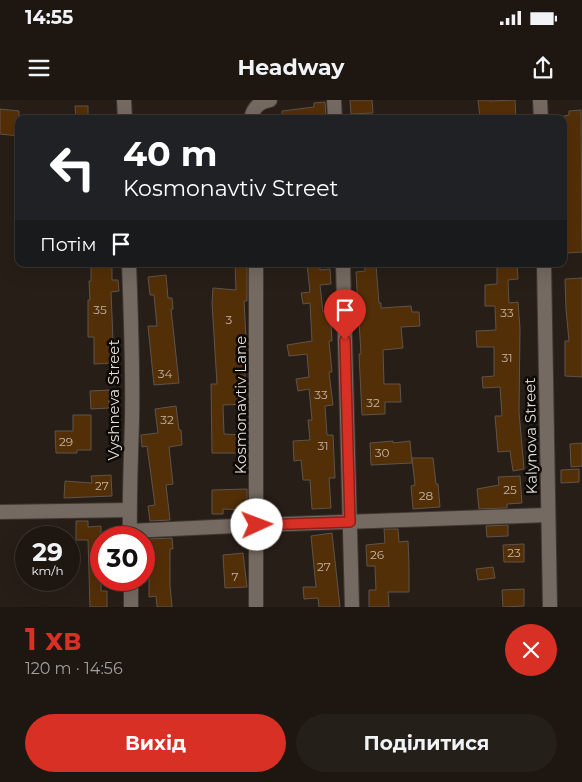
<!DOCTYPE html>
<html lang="uk">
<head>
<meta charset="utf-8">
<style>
  :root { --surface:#1d1611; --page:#251f1a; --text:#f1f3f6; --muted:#a09f9f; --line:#3b3531; --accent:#d93025 }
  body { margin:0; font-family:Montserrat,sans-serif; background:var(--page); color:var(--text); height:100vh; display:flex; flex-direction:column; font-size:19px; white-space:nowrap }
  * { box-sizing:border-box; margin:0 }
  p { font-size:16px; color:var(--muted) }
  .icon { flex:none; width:28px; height:28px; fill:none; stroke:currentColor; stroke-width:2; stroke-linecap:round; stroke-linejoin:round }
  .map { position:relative; height:507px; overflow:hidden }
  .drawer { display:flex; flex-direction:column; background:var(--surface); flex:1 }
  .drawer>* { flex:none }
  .banner { position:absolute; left:15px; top:15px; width:552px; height:152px; border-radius:10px; box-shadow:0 5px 20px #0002,0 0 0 1px var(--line); background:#202124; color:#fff; overflow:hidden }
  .speed { position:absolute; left:15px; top:426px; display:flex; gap:10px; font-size:25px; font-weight:700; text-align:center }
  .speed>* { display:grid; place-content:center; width:65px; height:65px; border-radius:50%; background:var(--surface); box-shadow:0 5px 20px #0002,0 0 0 1px var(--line); line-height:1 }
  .speed small { font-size:12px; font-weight:400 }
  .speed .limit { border:8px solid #d22; background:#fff; color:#111 }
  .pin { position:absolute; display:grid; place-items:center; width:42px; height:42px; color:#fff; margin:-51px -21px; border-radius:50% 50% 50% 0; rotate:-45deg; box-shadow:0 0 5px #0007 }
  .pin .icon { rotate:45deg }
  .me { position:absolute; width:55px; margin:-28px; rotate:88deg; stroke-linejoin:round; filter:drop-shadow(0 0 4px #0008) }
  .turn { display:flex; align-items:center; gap:18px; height:105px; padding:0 25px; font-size:22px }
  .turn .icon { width:65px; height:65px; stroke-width:2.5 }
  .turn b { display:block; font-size:35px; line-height:42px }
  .then { display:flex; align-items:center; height:48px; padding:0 25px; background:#0003; gap:10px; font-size:19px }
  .round { display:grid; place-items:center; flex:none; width:52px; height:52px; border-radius:26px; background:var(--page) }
  .summary { display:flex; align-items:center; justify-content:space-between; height:85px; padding:0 25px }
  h1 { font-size:30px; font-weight:700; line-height:38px; color:var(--accent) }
  .action { display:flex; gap:10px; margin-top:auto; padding:10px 25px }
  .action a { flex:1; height:58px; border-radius:30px; background:var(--accent); color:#fff; font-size:20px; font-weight:700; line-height:58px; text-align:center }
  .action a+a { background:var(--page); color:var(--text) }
  .status { display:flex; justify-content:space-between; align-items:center; height:35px; padding:0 25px; background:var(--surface); direction:ltr }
  .status svg { height:14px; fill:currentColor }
  header { display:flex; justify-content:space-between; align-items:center; height:65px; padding:0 25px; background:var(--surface); font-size:22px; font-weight:700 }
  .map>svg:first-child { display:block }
  .building { fill:#532f07; stroke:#5e544b }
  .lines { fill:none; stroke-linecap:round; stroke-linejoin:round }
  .minor-casing { stroke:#403833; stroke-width:16 }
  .minor { stroke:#756a61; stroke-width:14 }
  .route-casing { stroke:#8d1f18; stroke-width:12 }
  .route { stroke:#d93025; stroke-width:9 }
  .labels { text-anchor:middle; stroke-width:5; stroke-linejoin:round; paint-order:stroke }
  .number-label { font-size:12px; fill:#c3b5a8 }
  .street-label { font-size:15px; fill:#e8e2dd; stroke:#0d0906 }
</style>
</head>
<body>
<div class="status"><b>14:55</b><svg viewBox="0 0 49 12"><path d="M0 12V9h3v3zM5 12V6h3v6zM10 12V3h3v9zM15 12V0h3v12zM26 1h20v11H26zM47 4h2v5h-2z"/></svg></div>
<header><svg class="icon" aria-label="menu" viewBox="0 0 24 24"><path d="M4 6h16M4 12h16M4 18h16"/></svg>Headway<svg class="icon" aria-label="share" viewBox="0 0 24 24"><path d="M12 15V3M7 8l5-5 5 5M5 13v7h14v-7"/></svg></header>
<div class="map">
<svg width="582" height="507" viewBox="0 0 582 507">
  <rect width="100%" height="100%" fill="#271e17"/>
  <g class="building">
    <path d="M350 0H372L373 13 351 14Z"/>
    <path d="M478 0H490V1L515 0 516 19H496V16L480 17Z"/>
    <path d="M325 2 326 19H282V11L314 7V3Z"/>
    <path d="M75 6H88V19H76Z"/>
    <path d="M0 9 19 11V36L0 34Z"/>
    <path d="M581 10 582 152 567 153 565 128H564V16L569 15V11Z"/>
    <path d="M91 164H112V180H118L119 191 111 192 114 263 94 264V237H88V200H90L89 181H91Z"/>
    <path d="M235 164H247V201H244L247 258H245V304L223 305 224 334 242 335 241 353H212L211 284H217L212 203 213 188 236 190Z"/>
    <path d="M318 164 320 165V170L330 169 331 184 320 185 323 212 330 211 332 241H329L332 272H329L333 305 325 306 327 335H333L335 378H329L331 408 312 409 310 380H303L301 360 294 361 293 341 310 340 308 320H312L309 289 298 291 296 279 309 277 307 254 289 256 287 245 312 241 310 203 303 204 301 193 310 192 307 165Z"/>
    <path d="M497 164H517L518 179 508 180 509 203 518 202 520 228 519 312 524 369 513 371 510 351 498 352 495 316H502L500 287 483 288 482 277 494 276V247H477L476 231 496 230 495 206H485V185L497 184Z"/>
    <path d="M376 165 379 203H381V208L411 206 412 212H419L420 226 401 227 403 248 383 250 384 284H400L401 302H385V314L362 315 359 254H361L356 172 365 171V166Z"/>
    <path d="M166 175 168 198H172L173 209H171L179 283 154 285 148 226H157L154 195H150L148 177Z"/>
    <path d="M582 178V277L565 276V241H569L566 209 565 179Z"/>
    <path d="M109 290V308L91 309 90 291Z"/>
    <path d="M176 306 179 330H181L182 345 169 347 173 384 166 385 170 420 150 421 148 406 155 405 147 346 142 347 141 335 158 333 155 309Z"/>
    <path d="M73 315H91V350H77V353H56L55 331H73Z"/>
    <path d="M393 341V343L410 341 412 363 371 365 370 343Z"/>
    <path d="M582 343V366L571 367 570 344Z"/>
    <path d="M412 358H433L436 384H438L440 407 413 409 411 386 415 385Z"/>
    <path d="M579 369V382L561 383V370Z"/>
    <path d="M111 375 112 396 64 398 65 381 92 383 91 376Z"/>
    <path d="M520 376 522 403 507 404V408L479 409 477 389 499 385 498 377Z"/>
    <path d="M247 389V410L223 409V414H212V390Z"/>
    <path d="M76 421H88V427L101 426V491H107V507H90L88 440H76Z"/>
    <path d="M508 425V436L487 437 486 426Z"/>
    <path d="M384 429H398L399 442 408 441 409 464V492H388L389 507H369V490H376L375 466H367L366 445 385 443Z"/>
    <path d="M332 433 340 507H319L318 498 304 499 303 487H316L311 436Z"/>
    <path d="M172 438 173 449H170V485L172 507H157L156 496 149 497V439Z"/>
    <path d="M524 444V462H504L503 445Z"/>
    <path d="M243 453 247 487 225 488 223 455Z"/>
    <path d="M493 467 495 478 478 480 476 469Z"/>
    <path d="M524 489V506L503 507 502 490Z"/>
  </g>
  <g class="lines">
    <g class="minor-casing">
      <g id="minor">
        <path d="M124 0 125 19"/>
        <path d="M334 0 335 19"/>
        <path d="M540 0 541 19"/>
        <path d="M251 19C253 8 259 2 270 0"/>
        <path d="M129 164C131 216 133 268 132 320 131 359 129 398 130 438"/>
        <path d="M256 164V507"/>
        <path d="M343 164 352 507"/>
        <path d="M544 164 550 507"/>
        <path d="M0 412 129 410"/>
        <path d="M130 431 257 425 548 415"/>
        <path d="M131 480V507"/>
      </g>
    </g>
    <use href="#minor" class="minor"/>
  </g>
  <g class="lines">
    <g class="route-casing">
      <path id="route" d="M257 425 350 422 345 240"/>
    </g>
    <use href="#route" class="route"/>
  </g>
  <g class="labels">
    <g class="number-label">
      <text x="100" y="214">35</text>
      <text x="507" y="217">33</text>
      <text x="229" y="224">3</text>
      <text x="507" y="262">31</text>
      <text x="165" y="278">34</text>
      <text x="321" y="299">33</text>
      <text x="373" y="307">32</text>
      <text x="167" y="324">32</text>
      <text x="66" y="346">29</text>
      <text x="323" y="350">31</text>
      <text x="382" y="357">30</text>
      <text x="102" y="390">27</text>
      <text x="510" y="394">25</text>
      <text x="426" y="400">28</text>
      <text x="514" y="457">23</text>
      <text x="377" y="459">26</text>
      <text x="324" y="471">27</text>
      <text x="235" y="481">7</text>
    </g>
    <g class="street-label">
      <text transform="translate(114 300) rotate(-90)" y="5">Vyshneva Street</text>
      <text transform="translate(241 305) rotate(-90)" y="5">Kosmonavtiv Lane</text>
      <text transform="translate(531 336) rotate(-91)" y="5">Kalynova Street</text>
    </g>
  </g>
</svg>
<div class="speed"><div>29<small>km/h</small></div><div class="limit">30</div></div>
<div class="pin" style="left:345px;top:240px;background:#d93025"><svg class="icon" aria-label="arrive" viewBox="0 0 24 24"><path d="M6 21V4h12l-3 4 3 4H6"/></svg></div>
<svg class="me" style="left:257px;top:425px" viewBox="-20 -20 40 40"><circle r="19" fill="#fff"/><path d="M0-13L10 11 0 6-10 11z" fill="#d93025"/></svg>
<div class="banner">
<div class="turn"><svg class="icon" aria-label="left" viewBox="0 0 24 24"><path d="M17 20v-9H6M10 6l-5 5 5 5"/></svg><div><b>40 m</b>Kosmonavtiv Street</div></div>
<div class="then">Потім<svg class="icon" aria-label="arrive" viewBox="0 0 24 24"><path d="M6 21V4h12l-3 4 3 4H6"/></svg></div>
</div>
</div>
<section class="drawer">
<div class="summary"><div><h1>1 хв</h1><p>120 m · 14:56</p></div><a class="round" style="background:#d93025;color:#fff"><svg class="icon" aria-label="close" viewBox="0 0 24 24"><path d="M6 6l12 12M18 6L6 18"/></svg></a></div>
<div class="action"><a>Вихід</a><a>Поділитися</a></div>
</section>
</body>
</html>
